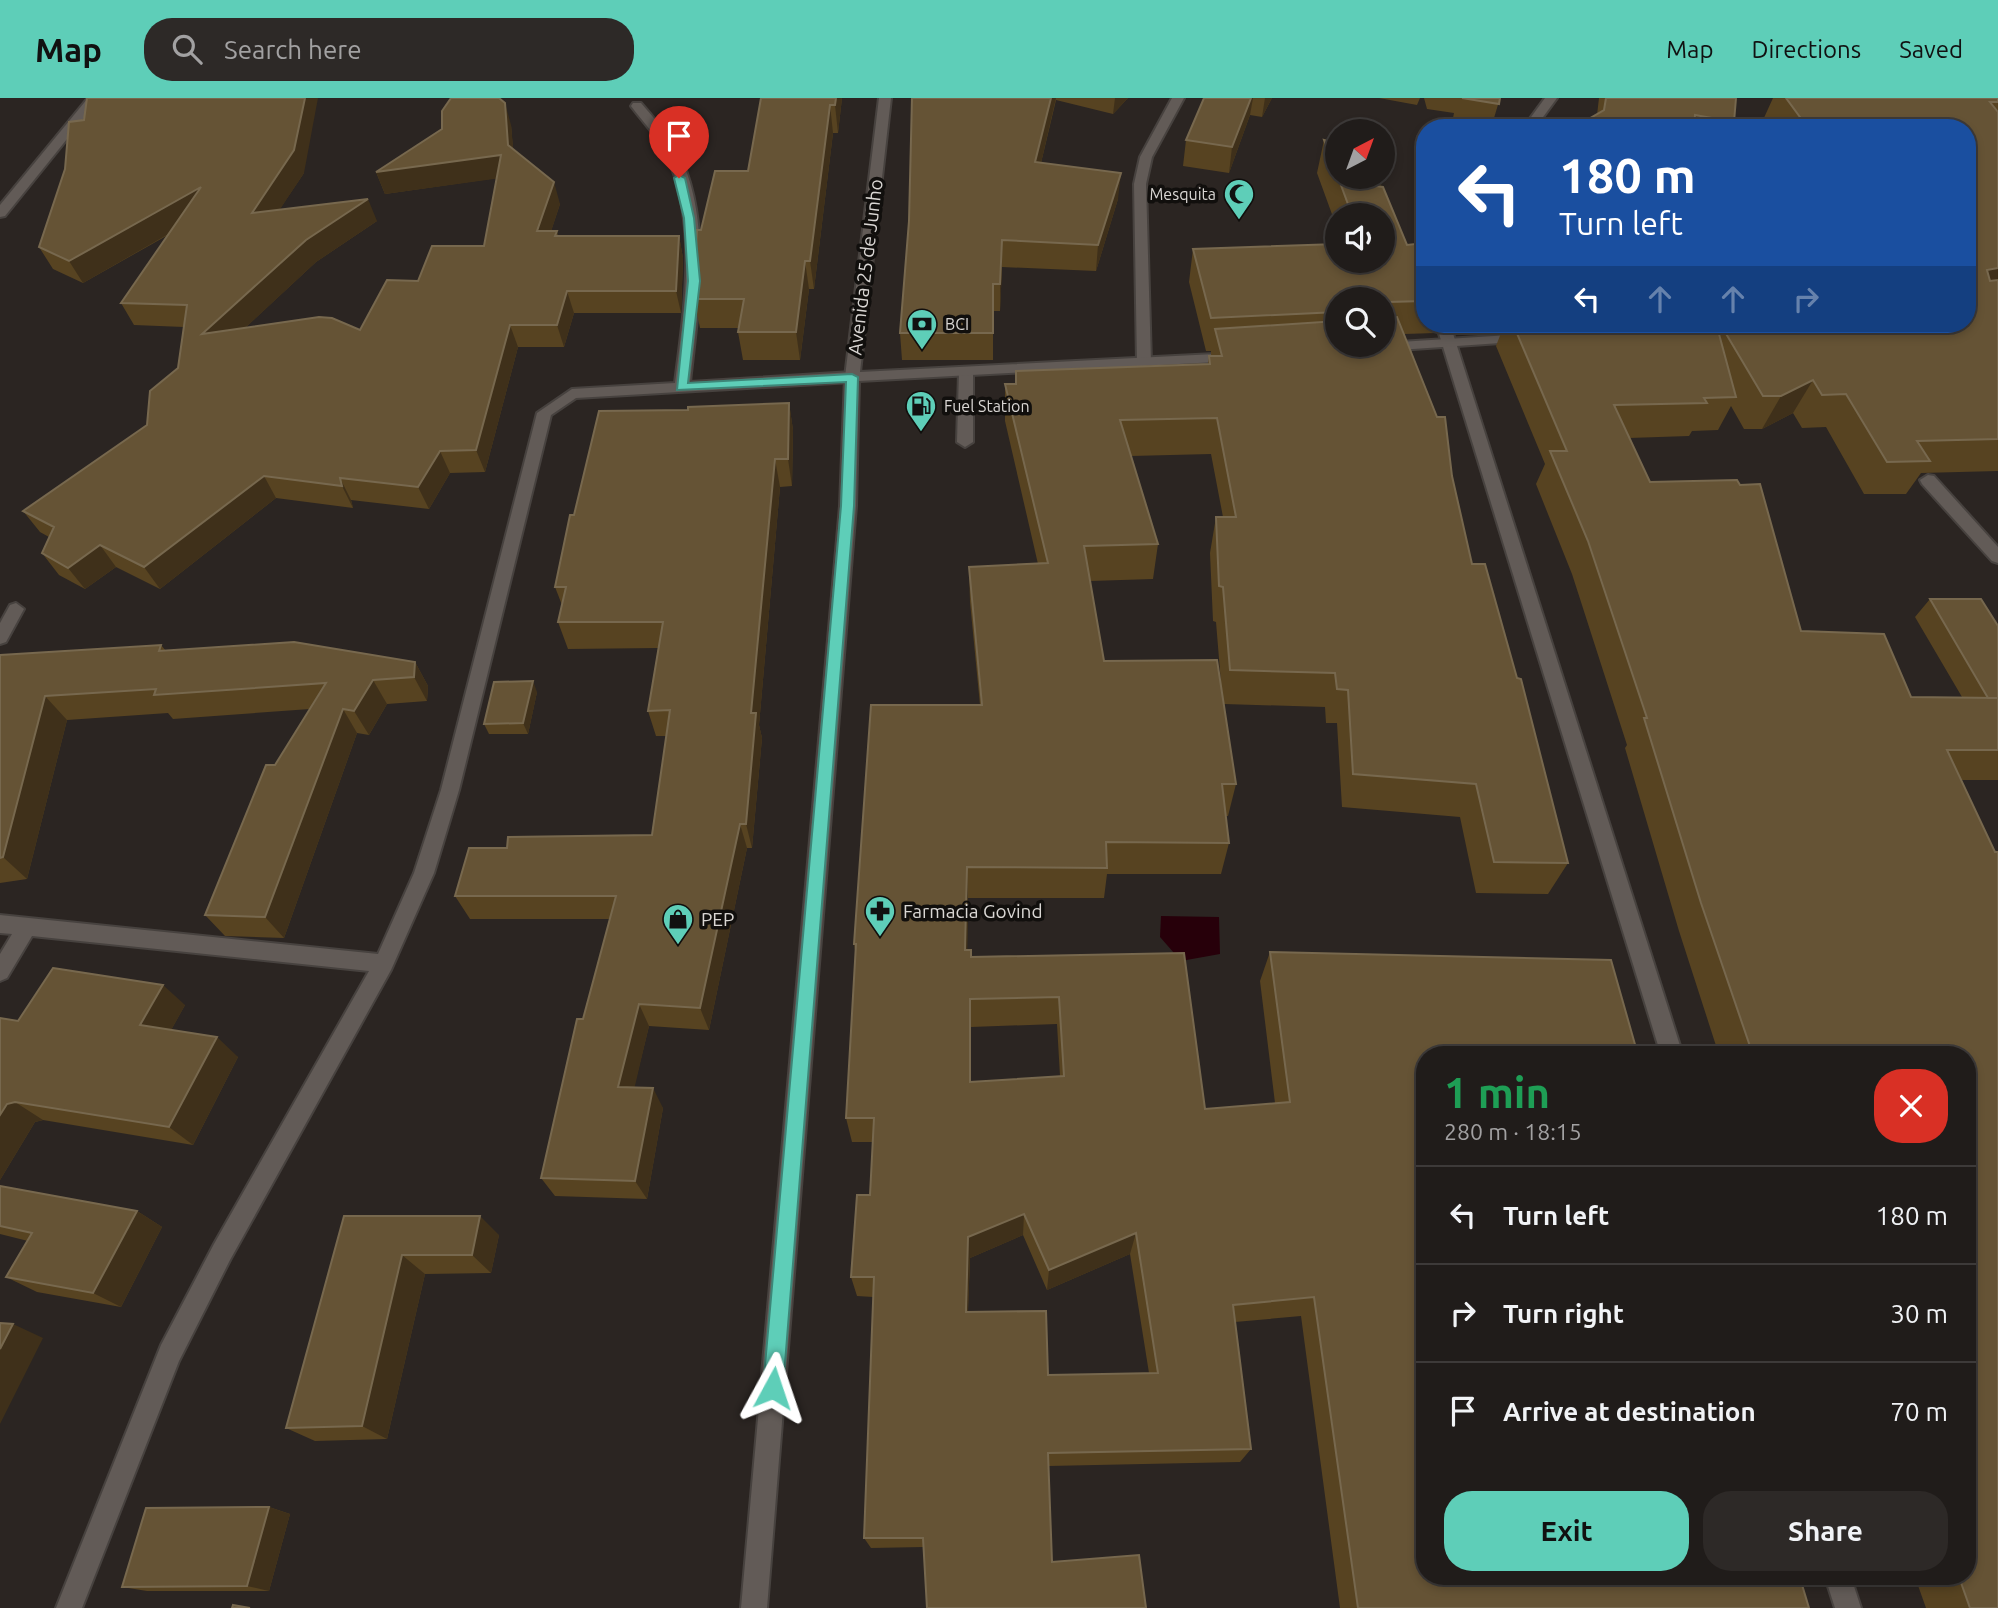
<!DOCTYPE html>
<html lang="en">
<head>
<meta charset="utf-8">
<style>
  :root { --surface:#201c1a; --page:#2d2927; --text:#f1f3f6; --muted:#a2a1a2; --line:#3d3a39; --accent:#5eceb8 }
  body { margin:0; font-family:Ubuntu,sans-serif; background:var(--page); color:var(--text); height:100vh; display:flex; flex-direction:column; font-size:26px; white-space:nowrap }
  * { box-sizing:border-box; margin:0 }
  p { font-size:23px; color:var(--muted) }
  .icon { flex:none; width:38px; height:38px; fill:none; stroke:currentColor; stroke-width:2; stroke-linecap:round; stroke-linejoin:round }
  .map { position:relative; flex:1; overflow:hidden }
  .drawer { position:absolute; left:1416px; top:948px; width:560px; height:539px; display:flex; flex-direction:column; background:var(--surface); border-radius:28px; box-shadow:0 4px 10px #0003,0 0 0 2px var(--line) }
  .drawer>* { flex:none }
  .hud { position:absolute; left:1416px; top:21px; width:560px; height:214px; border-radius:28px; box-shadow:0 4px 10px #0003,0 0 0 2px var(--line); background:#1a4fa0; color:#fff; overflow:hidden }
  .needle { width:46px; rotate:41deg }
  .fabs { position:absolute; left:1325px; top:21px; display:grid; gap:14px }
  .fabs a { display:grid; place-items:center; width:70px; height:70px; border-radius:50%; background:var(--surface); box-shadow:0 4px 10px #0003,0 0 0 2px var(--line); font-size:35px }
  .pin { position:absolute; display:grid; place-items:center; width:60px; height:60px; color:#fff; margin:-72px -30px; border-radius:50% 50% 50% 0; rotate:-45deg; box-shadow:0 0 7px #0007 }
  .pin .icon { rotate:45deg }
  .me { position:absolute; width:77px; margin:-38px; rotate:5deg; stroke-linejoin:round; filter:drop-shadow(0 0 5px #0008) }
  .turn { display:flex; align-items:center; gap:24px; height:147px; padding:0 28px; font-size:32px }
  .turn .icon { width:91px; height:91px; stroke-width:2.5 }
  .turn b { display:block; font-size:49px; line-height:60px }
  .lanes { display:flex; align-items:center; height:66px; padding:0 28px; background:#0003; justify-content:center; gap:35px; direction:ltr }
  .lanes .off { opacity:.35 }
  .round { display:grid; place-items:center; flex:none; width:74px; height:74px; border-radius:28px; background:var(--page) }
  .head { display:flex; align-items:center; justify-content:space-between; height:119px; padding:0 28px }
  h1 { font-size:42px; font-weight:700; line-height:52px; color:#1e9e55 }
  .button { display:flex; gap:14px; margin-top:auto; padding:14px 28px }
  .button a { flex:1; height:80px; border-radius:28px; background:var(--accent); color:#111; font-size:28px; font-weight:700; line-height:80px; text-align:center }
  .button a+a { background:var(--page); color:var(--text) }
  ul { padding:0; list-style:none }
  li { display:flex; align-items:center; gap:21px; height:98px; padding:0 28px; border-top:2px solid var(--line) }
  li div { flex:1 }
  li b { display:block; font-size:26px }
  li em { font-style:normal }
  header { display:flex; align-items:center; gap:42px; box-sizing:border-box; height:98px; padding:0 35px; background:var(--accent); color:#111 }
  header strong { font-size:33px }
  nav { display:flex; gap:38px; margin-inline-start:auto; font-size:24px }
  .search { width:490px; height:63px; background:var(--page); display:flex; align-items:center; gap:18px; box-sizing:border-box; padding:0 24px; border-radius:28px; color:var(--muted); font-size:26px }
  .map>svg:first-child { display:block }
  .water { fill:#27000a }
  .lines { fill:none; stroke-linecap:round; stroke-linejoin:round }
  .minor-casing { stroke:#47423f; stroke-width:4 }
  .tertiary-casing { stroke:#47423f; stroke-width:4 }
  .minor { fill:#625b57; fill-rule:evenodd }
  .tertiary { fill:#625b57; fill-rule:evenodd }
  .wall { fill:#574321; fill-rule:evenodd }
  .shaded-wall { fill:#3f301a }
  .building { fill:#655335; stroke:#77684e; stroke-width:2; fill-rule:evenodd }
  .route { fill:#5eceb8; stroke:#3d8678; stroke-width:2 }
  .labels { text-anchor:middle; stroke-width:7; stroke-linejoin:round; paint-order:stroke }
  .far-poi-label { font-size:16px; fill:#dad7d4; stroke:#110f0d; text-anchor:start }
  .street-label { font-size:19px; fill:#dad7d4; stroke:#110f0d }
  .poi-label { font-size:19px; fill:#dad7d4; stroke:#110f0d; text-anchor:start }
</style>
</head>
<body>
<header>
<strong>Map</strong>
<div class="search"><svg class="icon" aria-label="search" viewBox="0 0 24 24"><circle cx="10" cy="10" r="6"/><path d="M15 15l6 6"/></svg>Search here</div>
<nav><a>Map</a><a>Directions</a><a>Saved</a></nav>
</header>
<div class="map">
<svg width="1998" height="1510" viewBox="0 0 1998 1510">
  <rect width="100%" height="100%" fill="#2b2522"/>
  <path class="water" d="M1161 818 1219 819 1220 856 1181 863 1160 839Z"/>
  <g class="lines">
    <g class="minor-casing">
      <g id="minor">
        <path d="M88 0H100L5 118 0 119V107Z"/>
        <path d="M1172 0H1184L1152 59 1146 86 1151 265 1144 269 1137 265 1134 86 1140 59Z"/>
        <path d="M1545 0H1557L1535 30H1523Z"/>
        <path d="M633 5H641C654 20 667 35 677 52 713 121 698 211 690 284L852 274 859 279 852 284 576 300 551 317 459 692 434 775 391 872 230 1162 179 1263 82 1510H56L161 1247 214 1146 369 873 32 838 7 880 0 883V856L12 836 0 835V817L378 856 414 775 441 692 537 315 572 291 675 285C684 212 699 126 666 56 657 38 643 24 631 8Z"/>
        <path d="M1436 226H1450L1683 957H1661Z"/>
        <path d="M966 269 973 274V344L965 349 957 344 959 274Z"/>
        <path d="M1928 377 1934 378 1998 449V465L1992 463 1922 386 1920 382Z"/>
        <path d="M16 505 24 511 6 544 0 546V525L10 507Z"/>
        <path d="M1825 1479H1851L1861 1510H1835Z"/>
      </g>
    </g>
    <g class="tertiary-casing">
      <g id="tertiary">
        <path d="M879 0H891L860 274 1235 255 1242 259 1235 263 859 283 856 408 767 1510H741L840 408 845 279Z"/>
        <path d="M1525 236 1530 237V243L1384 253 1377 249 1384 245Z"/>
      </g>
    </g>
    <use href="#minor" class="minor"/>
    <use href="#tertiary" class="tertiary"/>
  </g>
  <g class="wall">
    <path d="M761 0H842L838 35H833L814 191H809L800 262H743L738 234 739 230H700L694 201 696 195 694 187 701 132 748 73Z"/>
    <path d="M912 0H1128L1113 16 1056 2 1041 65 1118 101 1096 173 1002 169 1000 213H993V262H902L900 235 909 123Z"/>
    <path d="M1204 0H1272L1262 19 1250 17 1229 75 1183 68 1186 42Z"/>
    <path d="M1379 0H1420L1417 7Z"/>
    <path d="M1424 0H1500L1491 30H1481L1452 25 1454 15 1427 11Z"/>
    <path d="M1599 0H1736L1734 24 1732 30H1573L1597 17Z"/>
    <path d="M1773 0H1998V373L1921 375 1906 396H1864L1826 329 1802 330 1793 315 1762 331H1744L1731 308 1718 332 1692 333 1689 338 1629 340 1650 384 1801 533 1911 599H1962L1915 519 1930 501 1998 528V682H1961L1998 1510H1926L1915 1479H1967V957H1719L1679 833 1625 650 1627 647 1572 476 1536 386 1545 366 1496 248 1501 235 1492 236 1491 234 1456 235 1452 226H1967V30H1769L1763 22Z"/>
    <path d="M511 27 513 51 560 106 551 133H557L558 138H679L683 160 681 215H574L564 249H518L485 374 450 375 429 411 351 402 353 410 276 400 160 491 116 469 85 491 59 477 42 455 49 439 40 434 23 413 147 327 178 270 184 229 134 227 121 205 168 137 83 185 53 171 39 149 304 75 279 112 377 123 316 164 246 229 360 232 418 183 484 148 497 80 385 96 376 74Z"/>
    <path d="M1324 42 1380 89 1407 147 1424 145V226H1439L1436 235 1404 236 1452 378 1472 466 1568 765 1548 796 1476 795 1460 719 1342 709 1337 625H1326L1325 609 1224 606 1236 686 1228 718H1226L1229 745 1221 776H1107L1104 800H968L967 852 971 859 1184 855 1205 1011 1275 1005 1260 883 1270 854 1424 957V1479L1466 1485 1809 1510H1340L1301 1218 1235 1224 1251 1351 1240 1364 1048 1368 1052 1464 1146 1510 924 1449 871 1450 864 1440 873 1199 857 1198 851 1179 870 1097 873 1044H852L846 1020 856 858 854 846 980 607 970 504 969 469 1038 466 1005 323V286L1208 266 1209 258H1211V253H1206L1189 184 1193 151 1382 163V117H1337V130L1317 75ZM1337 201H1382V247H1337ZM1211 356 1223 419H1216L1210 455 1213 523 1216 524 1221 585 1104 563 1090 483 1153 481 1158 446 1131 358ZM1057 926 1060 978 971 984V929ZM1023 1137 1047 1192 1130 1156 1149 1275 1048 1277 968 1214 970 1160Z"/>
    <path d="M789 305 793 332 792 388 780 389 759 627 762 640 752 750H747L709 932 649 928 634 989 663 1010 647 1101 555 1098 541 1080 610 821H470L455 798 507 750 652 737 666 638H656L648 613 658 550 568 551 558 524 562 507 555 489 574 417 688 312Z"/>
    <path d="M161 547 166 553 415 564 428 588 427 603 387 606 369 637 357 635 284 840 225 838 205 817 275 667 310 611 173 621 168 615 67 622 27 781 0 785V557Z"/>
    <path d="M537 594 528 636H489L484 626Z"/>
    <path d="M185 907 171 932 238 959 193 1047 43 1022 35 1024 0 1082V920L18 923Z"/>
    <path d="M0 1088 137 1113 162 1129 121 1209 37 1194 6 1179 28 1143 0 1136Z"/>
    <path d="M344 1118 499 1137 491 1175 425 1176 387 1341 315 1343 286 1330Z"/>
    <path d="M269 1409 290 1416 269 1493H147L122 1489Z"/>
  </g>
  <g class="shaded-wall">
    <path d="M305 0H318L304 75 263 137 252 115Z"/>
    <path d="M836 0H842L838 35 835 7Z"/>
    <path d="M1051 0H1056L1035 91V64Z"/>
    <path d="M1115 0H1128L1113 16Z"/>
    <path d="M1251 0H1253L1250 17 1229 75 1232 49Z"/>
    <path d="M1265 0H1272L1262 19Z"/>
    <path d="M505 5 511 27 515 69 508 47Z"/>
    <path d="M830 7 833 35 814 191 810 163Z"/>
    <path d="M1389 55 1381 88H1374L1378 79H1382V69Z"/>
    <path d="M501 57 508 79 385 96 376 74Z"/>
    <path d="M1121 75 1118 101 1096 173 1098 147Z"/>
    <path d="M554 84 560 106 544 155 537 133Z"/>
    <path d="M201 89 212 111 83 185 69 163Z"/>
    <path d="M368 101 377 123 316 164 215 258 202 236 306 142Z"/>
    <path d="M679 138 683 160 681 215 676 193Z"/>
    <path d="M1002 142V169L1000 213V186Z"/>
    <path d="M805 163 809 191 800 262 796 234Z"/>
    <path d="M1998 170V200L1967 205 1987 172Z"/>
    <path d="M567 193 574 215 564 249 557 227Z"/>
    <path d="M510 227 518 249 485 374 476 352Z"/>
    <path d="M1813 282 1793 315 1762 331 1781 298Z"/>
    <path d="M789 305 793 332 792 388 788 361Z"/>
    <path d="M440 353 450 375 429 411 418 389Z"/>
    <path d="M775 361 780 389 759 627 762 640 752 750 746 726 751 615Z"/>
    <path d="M264 378 276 400 160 491 144 469Z"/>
    <path d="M340 380 351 402 353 410 342 388Z"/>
    <path d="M100 447 116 469 85 491 68 470Z"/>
    <path d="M415 564 428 588 427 603 414 579Z"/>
    <path d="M373 582 387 606 369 637 354 613Z"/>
    <path d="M533 583 537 594 528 636 523 625Z"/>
    <path d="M45 598 67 622 27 781 3 759Z"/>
    <path d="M343 611 357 635 284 840 265 819Z"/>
    <path d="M740 726 747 750 709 932 700 910Z"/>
    <path d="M967 769 968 800 967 881 965 852Z"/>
    <path d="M163 887 185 907 163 947 140 927Z"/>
    <path d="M970 901 971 929V1010L970 984Z"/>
    <path d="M639 906 649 928 630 1009 618 989Z"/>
    <path d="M217 939 238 959 193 1047 169 1029Z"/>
    <path d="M653 990 663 1010 647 1101 635 1083Z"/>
    <path d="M15 1004 43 1022 35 1024 0 1082V1017L7 1006Z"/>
    <path d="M137 1113 162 1129 121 1209 93 1195Z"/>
    <path d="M1024 1116 1023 1137 970 1160 967 1233 966 1214 968 1139Z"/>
    <path d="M480 1118 499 1137 491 1175 472 1157Z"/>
    <path d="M1136 1135 1130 1156 1047 1192 1049 1172Z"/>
    <path d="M402 1157 425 1176 387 1341 362 1328Z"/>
    <path d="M13 1226 43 1240 0 1326V1251Z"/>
    <path d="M269 1409 290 1416 269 1493 247 1488Z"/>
  </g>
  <g class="building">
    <path d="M87 0H305L294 52 252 115 368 101 306 142 202 236 319 219 332 220 360 232 387 182 418 183 432 148H484L501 57 376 74 442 31V13L451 0H499L505 5 508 47 554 84 537 133H557L555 138H679L676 193H567L557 227H510L476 352 440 353 418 389 340 380 342 388 264 378 144 469 100 447 68 470 42 455 54 429 23 413 147 327 150 293 178 270 187 207 121 205 201 89 69 163 39 149 65 71 69 24 84 22Z"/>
    <path d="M761 0H836L835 7H830L810 163H805L796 234H738L744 201H694L697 187H694L697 132H701L715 73H748Z"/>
    <path d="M912 0H1051L1035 64 1121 75 1098 147 1002 142 1000 186H993V235H900L909 123Z"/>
    <path d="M1204 0H1251L1232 49 1186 42Z"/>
    <path d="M1462 0H1500L1499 6Z"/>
    <path d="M1606 0H1736L1734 24 1695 17 1694 30H1573L1604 12Z"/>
    <path d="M1786 0H1998V4H1990L1998 14V170L1987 172 1990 183 1998 182V341L1917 343 1930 363 1887 364 1846 296 1822 297 1813 282 1781 298H1763L1725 234 1719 236 1736 299 1704 300 1707 305 1614 307 1650 384 1737 382 1740 387 1760 386 1801 533 1884 536 1911 599 1998 600V652H1947L1995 754H1998V1510H1970L1959 1479H1967V957H1753L1701 805 1644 620H1647L1588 443 1550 353H1567L1513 226H1967V30H1808Z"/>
    <path d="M1324 42 1337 45V77Z"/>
    <path d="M1382 54 1389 55 1382 69Z"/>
    <path d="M1338 79H1378L1374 88 1383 89 1407 147 1424 145V203L1388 204 1391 211 1382 212V201H1337V214L1211 220 1193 151 1337 146V163H1382V117H1352Z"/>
    <path d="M1397 219 1437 319H1445L1452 378 1472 466H1485L1517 580 1521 581 1568 765 1494 764 1476 686 1353 676 1348 592 1337 591 1335 575 1230 572 1223 489 1219 488 1216 419H1236L1217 320 1120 322 1158 446 1084 448 1104 563 1217 562 1236 686H1222L1229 745 1106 744 1107 770 967 769 965 852H971V859L1184 855 1205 1011 1290 1004 1270 854 1611 862 1638 957H1424V1248H1422L1424 1259V1479H1465L1466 1485 1800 1480 1809 1510H1358L1314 1199 1233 1207 1251 1351 1048 1355 1052 1464 1139 1457 1146 1510H927L923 1440H864L874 1179H851L857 1097H870L874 1020H846L856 846H854L871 607H982L969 469 1048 465 1005 286H1016V273L1210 266 1209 258H1222L1215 231 1337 223V247H1382V220ZM1059 899 1064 978 970 984V901ZM1024 1116 1049 1172 1136 1135 1158 1275 1048 1277 1046 1213 966 1214 968 1139Z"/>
    <path d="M789 305 788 361H775L751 615H756L746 726H740L700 910 639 906 618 989 653 990 635 1083 541 1080 577 921H583L616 798H455L469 750H507L508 739 652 737 670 612 648 613 663 524H558L566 489H555L570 417H574L599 313 688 312V309Z"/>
    <path d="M1930 501H1981L1998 528V600H1988Z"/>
    <path d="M294 544 415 564 414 579 373 582 354 613 343 611 265 819 205 817 266 667H275L326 585 154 597 156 591 45 598 3 759 0 760V557L161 547 159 553Z"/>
    <path d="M533 583 523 625 484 626 494 584Z"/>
    <path d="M53 870 163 887 140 927 217 939 169 1029 15 1004 7 1006 0 1017V920L18 923Z"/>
    <path d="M0 1088 137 1113 93 1195 6 1179 32 1135 0 1128Z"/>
    <path d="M344 1118H480L472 1157H402L362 1328 286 1330Z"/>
    <path d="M0 1225 13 1226 0 1251Z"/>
    <path d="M269 1409 247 1488 122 1489 146 1410Z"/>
    <path d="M233 1507 250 1510H232Z"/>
  </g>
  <path class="route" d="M679 77 685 80 694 120 700 183 688 285 852 276 858 279 854 408 783 1290 780 1297 773 1300 766 1297 763 1290 841 408 846 284 677 292 688 183 684 120 674 80Z"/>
  <defs>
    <g id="mosque-pin" transform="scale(1.575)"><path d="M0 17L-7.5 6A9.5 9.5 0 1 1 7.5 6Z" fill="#5eceb8" stroke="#110f0d"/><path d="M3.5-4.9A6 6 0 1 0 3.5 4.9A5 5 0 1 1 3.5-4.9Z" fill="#111"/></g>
    <g id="bank-pin" transform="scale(1.575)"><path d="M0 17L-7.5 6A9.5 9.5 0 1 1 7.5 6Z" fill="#5eceb8" stroke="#110f0d"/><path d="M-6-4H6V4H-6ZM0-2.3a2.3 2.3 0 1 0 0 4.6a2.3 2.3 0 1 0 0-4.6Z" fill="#111"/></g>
    <g id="fuel-pin" transform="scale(1.575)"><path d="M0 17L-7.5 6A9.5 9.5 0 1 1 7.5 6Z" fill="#5eceb8" stroke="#110f0d"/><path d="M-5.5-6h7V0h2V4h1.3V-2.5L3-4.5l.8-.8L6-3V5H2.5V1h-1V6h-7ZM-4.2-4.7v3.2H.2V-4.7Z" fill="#111"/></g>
    <g id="pharmacy-pin" transform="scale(1.575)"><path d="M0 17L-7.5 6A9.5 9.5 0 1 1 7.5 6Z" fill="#5eceb8" stroke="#110f0d"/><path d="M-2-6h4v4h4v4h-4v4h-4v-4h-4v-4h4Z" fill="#111"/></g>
    <g id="shop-pin" transform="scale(1.575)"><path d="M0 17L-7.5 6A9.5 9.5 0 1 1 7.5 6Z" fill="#5eceb8" stroke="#110f0d"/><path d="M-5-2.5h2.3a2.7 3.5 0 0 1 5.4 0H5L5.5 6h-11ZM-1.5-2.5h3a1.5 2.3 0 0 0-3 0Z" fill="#111"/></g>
  </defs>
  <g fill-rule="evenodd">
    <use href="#mosque-pin" x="1239" y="96"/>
    <use href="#bank-pin" x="922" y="226"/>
    <use href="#fuel-pin" x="921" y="308"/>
    <use href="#pharmacy-pin" x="880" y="813"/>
    <use href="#shop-pin" x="678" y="821"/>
  </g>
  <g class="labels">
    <g class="far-poi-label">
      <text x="1216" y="102" text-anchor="end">Mesquita</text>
      <text x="945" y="232">BCI</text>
      <text x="944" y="314">Fuel Station</text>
    </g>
    <g class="street-label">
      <text transform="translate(865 169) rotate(-83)" y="7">Avenida 25 de Junho</text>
    </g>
    <g class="poi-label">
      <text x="903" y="820">Farmacia Govind</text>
      <text x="701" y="828">PEP</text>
    </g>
  </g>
</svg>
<div class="fabs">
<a><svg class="needle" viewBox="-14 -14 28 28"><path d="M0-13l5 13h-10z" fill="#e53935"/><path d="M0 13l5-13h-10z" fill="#a2a1a2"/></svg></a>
<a><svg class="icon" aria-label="sound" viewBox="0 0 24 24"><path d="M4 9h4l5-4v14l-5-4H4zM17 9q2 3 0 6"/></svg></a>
<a><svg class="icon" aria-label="search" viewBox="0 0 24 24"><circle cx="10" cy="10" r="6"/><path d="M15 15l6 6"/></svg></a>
</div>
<div class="pin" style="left:679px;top:80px;background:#d93025"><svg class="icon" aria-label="arrive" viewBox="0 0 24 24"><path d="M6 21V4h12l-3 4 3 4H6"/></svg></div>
<svg class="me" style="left:773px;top:1290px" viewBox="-20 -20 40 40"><path d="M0-17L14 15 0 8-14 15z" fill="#5eceb8" stroke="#fff" stroke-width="4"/></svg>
<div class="hud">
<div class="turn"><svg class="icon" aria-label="left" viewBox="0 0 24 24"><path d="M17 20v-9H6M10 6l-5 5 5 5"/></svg><div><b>180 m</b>Turn left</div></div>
<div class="lanes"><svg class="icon" aria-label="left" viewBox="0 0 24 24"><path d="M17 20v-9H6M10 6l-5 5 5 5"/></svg><svg class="icon off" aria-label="ahead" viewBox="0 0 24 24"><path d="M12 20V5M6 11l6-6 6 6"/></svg><svg class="icon off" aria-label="ahead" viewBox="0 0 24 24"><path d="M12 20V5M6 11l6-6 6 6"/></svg><svg class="icon off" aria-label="right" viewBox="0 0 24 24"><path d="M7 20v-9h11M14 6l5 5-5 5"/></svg></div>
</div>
<section class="drawer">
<div class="head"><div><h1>1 min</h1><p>280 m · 18:15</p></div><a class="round" style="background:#d93025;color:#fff"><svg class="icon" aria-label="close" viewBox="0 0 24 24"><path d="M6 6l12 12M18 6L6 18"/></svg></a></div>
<ul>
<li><svg class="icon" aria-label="left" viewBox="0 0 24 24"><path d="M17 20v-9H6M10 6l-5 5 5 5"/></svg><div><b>Turn left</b></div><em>180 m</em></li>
<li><svg class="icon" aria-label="right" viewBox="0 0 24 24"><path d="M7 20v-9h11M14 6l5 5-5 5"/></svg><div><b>Turn right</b></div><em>30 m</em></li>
<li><svg class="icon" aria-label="arrive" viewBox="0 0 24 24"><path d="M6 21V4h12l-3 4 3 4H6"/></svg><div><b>Arrive at destination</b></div><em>70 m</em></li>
</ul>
<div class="button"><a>Exit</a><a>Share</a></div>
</section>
</div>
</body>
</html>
